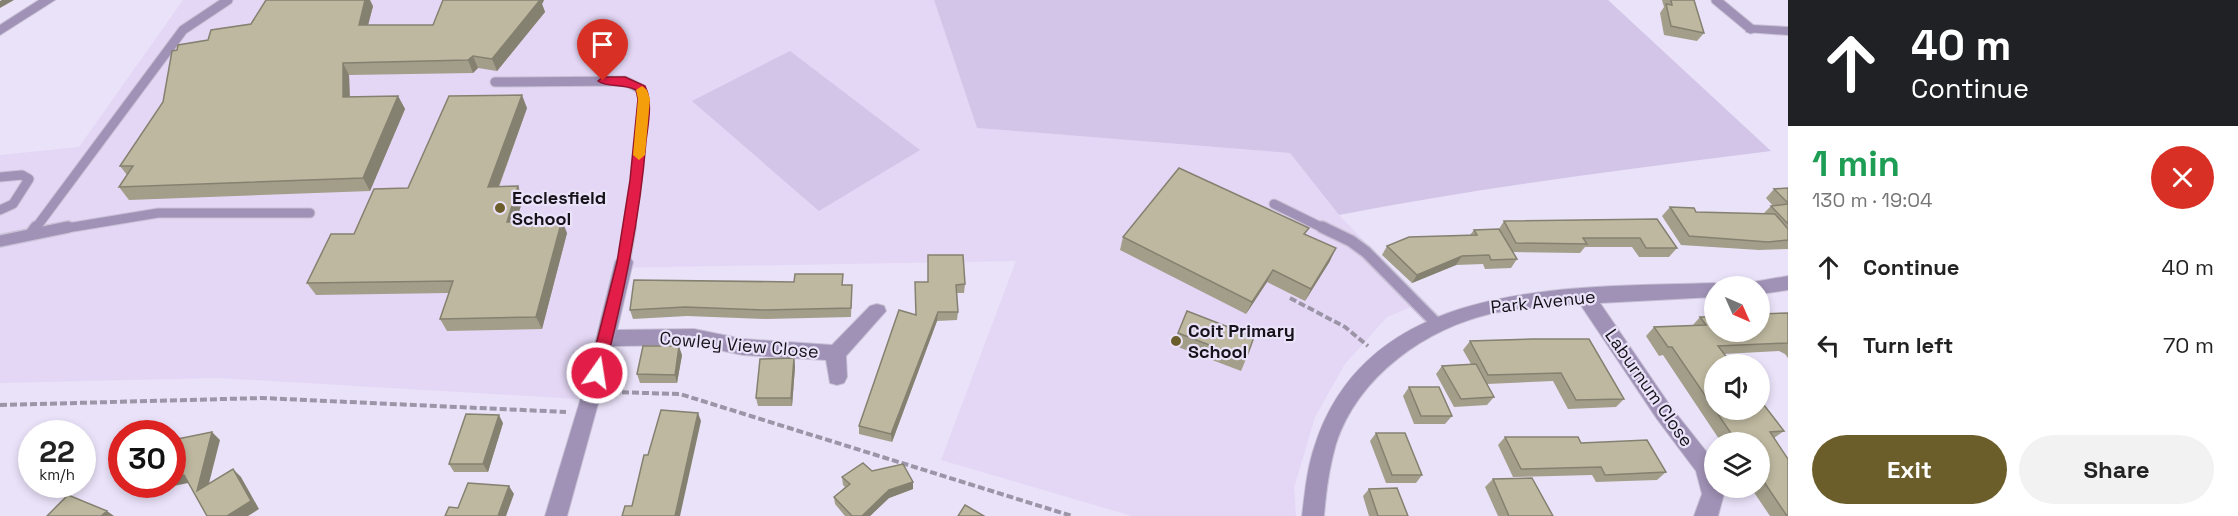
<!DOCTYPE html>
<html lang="en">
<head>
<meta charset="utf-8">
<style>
  :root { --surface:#fff; --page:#f2f2f2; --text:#222; --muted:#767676; --accent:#6c5e2b }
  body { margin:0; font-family:"Space Grotesk",sans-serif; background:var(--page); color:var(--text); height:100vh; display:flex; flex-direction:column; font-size:22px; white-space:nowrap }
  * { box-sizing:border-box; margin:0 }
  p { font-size:20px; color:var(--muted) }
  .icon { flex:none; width:33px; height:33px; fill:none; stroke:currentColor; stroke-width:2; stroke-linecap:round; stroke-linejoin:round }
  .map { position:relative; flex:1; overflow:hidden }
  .side { display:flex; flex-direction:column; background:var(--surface); width:450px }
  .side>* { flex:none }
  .guide { background:#202124; color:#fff; overflow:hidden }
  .needle { width:39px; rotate:135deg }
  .buttons { position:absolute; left:1704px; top:276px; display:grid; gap:12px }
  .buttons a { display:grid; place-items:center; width:66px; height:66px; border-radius:50%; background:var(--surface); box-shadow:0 3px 9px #0003; font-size:30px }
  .speed { position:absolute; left:18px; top:420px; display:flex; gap:12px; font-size:30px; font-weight:700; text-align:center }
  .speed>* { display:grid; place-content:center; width:78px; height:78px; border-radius:50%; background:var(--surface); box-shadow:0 3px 9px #0003; line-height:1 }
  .speed small { font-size:15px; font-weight:400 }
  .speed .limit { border:9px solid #d22; background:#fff; color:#111 }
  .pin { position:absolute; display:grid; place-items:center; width:51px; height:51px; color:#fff; margin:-62px -26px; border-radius:50% 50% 50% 0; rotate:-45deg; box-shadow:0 0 6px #0007 }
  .pin .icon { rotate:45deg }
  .me { position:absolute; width:66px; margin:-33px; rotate:13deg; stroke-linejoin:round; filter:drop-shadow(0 0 4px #0008) }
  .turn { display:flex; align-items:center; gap:21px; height:126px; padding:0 24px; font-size:27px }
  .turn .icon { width:78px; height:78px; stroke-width:2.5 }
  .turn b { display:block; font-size:42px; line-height:51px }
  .round { display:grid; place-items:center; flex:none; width:63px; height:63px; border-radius:32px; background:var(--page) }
  .summary { display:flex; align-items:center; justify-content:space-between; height:102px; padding:0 24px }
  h1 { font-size:36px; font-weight:700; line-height:45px; color:#1e9e55 }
  .cta { display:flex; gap:12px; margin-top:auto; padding:12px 24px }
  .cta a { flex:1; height:69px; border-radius:36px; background:var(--accent); color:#fff; font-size:24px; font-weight:700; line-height:69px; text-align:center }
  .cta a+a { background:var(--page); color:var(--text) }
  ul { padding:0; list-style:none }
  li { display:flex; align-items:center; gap:18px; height:78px; padding:0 24px }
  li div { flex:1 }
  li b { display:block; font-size:22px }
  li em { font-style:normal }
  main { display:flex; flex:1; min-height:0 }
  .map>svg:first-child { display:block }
  .built { fill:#e3d7f5 }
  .green { fill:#d2c5e7 }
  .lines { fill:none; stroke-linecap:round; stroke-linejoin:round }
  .lane-far1-casing { stroke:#c8c1d5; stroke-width:11 }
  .lane-casing { stroke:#c8c1d5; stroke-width:14 }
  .street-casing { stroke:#c8c1d5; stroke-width:2 }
  .path { stroke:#9c95a7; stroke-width:4; stroke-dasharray:7 3; stroke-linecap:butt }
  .lane-far1 { stroke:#a092b6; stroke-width:9 }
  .lane { stroke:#a092b6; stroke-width:11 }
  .street { fill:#a092b6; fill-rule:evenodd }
  .wall { fill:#a39e8a }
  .shaded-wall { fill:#858170 }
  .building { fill:#beb8a0; stroke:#858170; stroke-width:1.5 }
  .route { fill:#e11d48; stroke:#92132f; stroke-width:1.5 }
  .slow { fill:#f59e0b }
  .poi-dot { fill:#6c5e2b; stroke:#eae2f9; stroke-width:2 }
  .labels { text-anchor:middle; stroke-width:4.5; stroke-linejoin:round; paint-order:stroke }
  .poi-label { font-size:18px; font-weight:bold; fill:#15121a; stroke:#eae2f9; text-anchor:start }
  .street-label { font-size:18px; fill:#15121a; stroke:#eae2f9 }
</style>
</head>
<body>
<main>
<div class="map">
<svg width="1788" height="516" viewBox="0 0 1788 516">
  <rect width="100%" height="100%" fill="#eae2f9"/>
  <path class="built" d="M183 0H934L977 128 1290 153 1339 215 1423 302 1387 317 1345 364 1315 417 1294 488 1296 516H1132L941 460 1016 261 612 268 579 399 218 378 0 383V155L79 147Z"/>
  <g class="green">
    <path d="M934 0H1608L1771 151C1627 169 1482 187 1339 215L1290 153 977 128Z"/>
    <path d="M790 51 920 150 819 211 692 101Z"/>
  </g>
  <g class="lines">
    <g class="lane-far1-casing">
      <g id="lane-far1">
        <path d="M1716 0 1751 29"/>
        <path d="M495 82 625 81 641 89 644 99 637 180 629 229"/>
        <path d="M0 177 22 175 29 179 13 204 0 210"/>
        <path d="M1274 204 1325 229"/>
        <path d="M35 229 183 30 228 0"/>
        <path d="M61 229 158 213H310"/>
      </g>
    </g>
    <g class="lane-casing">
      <g id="lane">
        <path d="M1322 227 1351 241 1366 252 1437 324"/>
        <path d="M31 234 36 227"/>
        <path d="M0 241 68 227"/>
        <path d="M624 262 630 227"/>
      </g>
    </g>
    <g class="street-casing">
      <g id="street">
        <path d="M39 0H55L0 35V25Z"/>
        <path d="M1751 25 1788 27V35L1746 32V26Z"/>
        <path d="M624 255 630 257 633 262 617 330 694 329 743 339 832 345 870 306 877 304 884 306 886 311 846 356 847 377 844 383 837 385 830 383 826 360 743 355 694 345 614 346 567 516H545L583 391 615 262 618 257Z"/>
        <path d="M1788 276V290L1760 294V286H1751L1753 282Z"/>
        <path d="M1714 283 1721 286H1714V297L1600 303 1671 407 1713 460 1714 488H1722L1724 494 1718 516H1694L1702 494 1696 471 1657 419 1580 304C1551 306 1522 307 1494 313 1426 328 1358 376 1336 444 1329 468 1326 492 1324 516H1302C1305 492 1307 468 1315 445 1370 277 1572 288 1714 283Z"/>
      </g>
    </g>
    <g class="path">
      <path d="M1290 298 1345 327 1368 346"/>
      <path d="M612 392 680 394 1072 516"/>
      <path d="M0 405 262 398 566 412"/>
    </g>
    <use href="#lane-far1" class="lane-far1"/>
    <use href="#lane" class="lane"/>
    <use href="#street" class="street"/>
  </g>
  <g class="wall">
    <path d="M544 0 542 4 545 12 497 71 478 68 473 73 349 75 350 97 398 96 405 109 370 191 129 200 119 187 127 175 120 166 163 102 177 50 208 40 373 6 368 25H433Z"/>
    <path d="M1662 0H1694L1704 33 1697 41 1664 35 1660 13 1664 7Z"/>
    <path d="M527 108 499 187 518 186 523 199 516 221 567 233 542 329 447 331 440 319 449 293 316 295 307 283 354 234 408 188Z"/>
    <path d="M1788 188V249L1759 250 1681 245 1662 216 1670 207 1696 212 1763 214 1771 206H1773L1766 198 1774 189Z"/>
    <path d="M1657 219 1677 248 1669 257H1639L1632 247H1585L1580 253 1513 252 1517 259 1511 268 1485 269 1483 264 1456 265 1412 283 1382 255 1387 246 1470 235 1474 230 1499 229 1504 221Z"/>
    <path d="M1305 234 1330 261 1305 301 1267 282 1246 314 1120 250 1123 237Z"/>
    <path d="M928 255 965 284 964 293H957L958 312 957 320 937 321 892 442 859 434V426L915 315 928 282Z"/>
    <path d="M843 285H852L851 317 766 319 687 316 633 319 630 310Z"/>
    <path d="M1788 313V358L1785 354 1779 351 1724 354 1784 431 1774 438 1788 516H1770L1751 488H1760V442H1721L1663 355 1659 356 1646 336 1654 327 1692 326 1700 317Z"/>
    <path d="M1178 333 1246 359 1241 371 1173 345Z"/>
    <path d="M1533 339 1624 399 1616 407 1568 409 1553 381 1487 384 1494 397 1487 405 1454 407 1436 374 1442 366 1471 364 1463 350 1470 341Z"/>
    <path d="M682 355 677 383H640L637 374Z"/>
    <path d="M794 358 795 367 792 406H758L756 398Z"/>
    <path d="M1409 387 1452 416 1445 424H1414L1403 396Z"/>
    <path d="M503 423 488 472H454L449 464Z"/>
    <path d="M1376 433 1422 475 1416 483H1386L1370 441Z"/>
    <path d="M1505 437 1581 443 1666 472 1657 480 1596 482 1592 475 1513 477 1498 445Z"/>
    <path d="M872 471 913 489 889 498 870 516H845L835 504 834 497 845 487 843 485 842 477Z"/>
    <path d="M1493 479 1553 516H1498L1485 487Z"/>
    <path d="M1369 489 1408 516H1369L1363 496Z"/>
  </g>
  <g class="shaded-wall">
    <path d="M2 0H14L0 8V1Z"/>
    <path d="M365 0H370L373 6 365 37 359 25Z"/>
    <path d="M535 0H544L542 4 545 12 497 71 492 59Z"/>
    <path d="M473 56 478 68 473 73 468 60Z"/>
    <path d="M343 63 349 75 350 110 343 97Z"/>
    <path d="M522 95 527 108 494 199 488 187Z"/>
    <path d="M398 96 405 109 370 191 363 178Z"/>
    <path d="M518 186 523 199 512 234 507 222Z"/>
    <path d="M562 220 567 233 542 329 536 317Z"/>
    <path d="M1336 248 1330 261 1305 301 1311 289Z"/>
    <path d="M1462 256 1456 265 1412 283 1417 275Z"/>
    <path d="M1273 270 1267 282 1246 314 1252 302Z"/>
    <path d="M938 312 937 321 892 442 891 434Z"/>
    <path d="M679 346 682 355 677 383 675 375Z"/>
    <path d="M794 358 795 367 792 406 791 398Z"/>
    <path d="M698 413 701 421 680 516H675Z"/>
    <path d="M499 415 503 423 488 472 483 464Z"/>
    <path d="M212 432 220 440 205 499 197 491Z"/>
    <path d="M233 469 241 477 259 509 248 516H227Z"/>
    <path d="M184 475 193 482 140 493 131 485 135 484H172V477Z"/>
    <path d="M913 482V489L889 498 870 516H862L889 490Z"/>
    <path d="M509 486 514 494 506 516H498Z"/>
    <path d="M107 511 114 516H101Z"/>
  </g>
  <g class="building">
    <path d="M266 0H365L359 25H433L443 0H540L492 59 473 56 468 60 343 63V97L398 96 363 178 119 187 133 166H120L163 102 172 51 177 50 178 45 208 40 211 30 251 24Z"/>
    <path d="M1671 0H1694L1704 33 1671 26 1666 4 1672 5Z"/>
    <path d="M522 95 488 187 518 186 507 222 562 220 536 317 440 319 453 281 307 283 331 234H354L374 189 408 188 449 96Z"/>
    <path d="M1179 168 1309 228 1304 234 1336 248 1311 289 1273 270 1252 302 1123 237Z"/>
    <path d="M1788 188V203L1774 189Z"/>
    <path d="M1788 204V224L1771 206Z"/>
    <path d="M1670 207 1694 208 1696 212 1775 214 1788 229V240L1768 242 1689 236Z"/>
    <path d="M1657 219 1677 248H1646L1640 238H1583L1587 244 1516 243 1504 221Z"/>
    <path d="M1499 229 1517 259 1491 260 1489 255 1462 256 1417 275 1387 246 1409 237 1477 235 1474 230Z"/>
    <path d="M928 255H963L965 284 956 285 958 312H938L891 434 859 426 899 310 916 315 915 282H928Z"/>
    <path d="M795 274H843L842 285H852L851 308 765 310 685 307 630 310 634 280 794 282Z"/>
    <path d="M1187 311 1254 337 1246 359 1178 333Z"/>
    <path d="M1788 313V343L1718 346 1732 364H1714V410H1760V400L1784 431 1770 432 1788 459V516H1787L1760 476V442H1737L1672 347H1668L1654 327 1706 325 1700 317H1714V332H1760V314Z"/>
    <path d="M1533 339H1589L1624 399 1576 400 1561 373 1488 375 1470 341Z"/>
    <path d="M643 346H679L675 375 637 374Z"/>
    <path d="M794 358 791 398H756L760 359Z"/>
    <path d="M1476 364 1494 397 1461 399 1442 366Z"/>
    <path d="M1409 387H1439L1452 416H1421Z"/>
    <path d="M661 410 698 413 675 516H622L625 506H632L644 455H648Z"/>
    <path d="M466 414 499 415 483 464H449Z"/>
    <path d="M212 432 197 491 233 469 251 501 227 516H207L184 475 172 477V440Z"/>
    <path d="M1376 433H1405L1422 475H1392Z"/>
    <path d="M1505 437H1578L1581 443 1647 440 1666 472 1605 475 1601 467 1521 469Z"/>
    <path d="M863 463 872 471 903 464 913 482 889 490 862 516H852L834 497 850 484 842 477Z"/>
    <path d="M1532 478 1553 516H1509L1493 479Z"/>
    <path d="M468 483 509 486 498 516H445L449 507 458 508Z"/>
    <path d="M1397 488 1408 516H1378L1369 489Z"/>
    <path d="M68 495 107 511 101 516H47Z"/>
    <path d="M965 505 984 516H958Z"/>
  </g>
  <path class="route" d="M625 77 645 86C653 102 648 124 646 141 640 220 623 296 604 373L597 379 589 373 617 262 630 180 638 99 636 90C623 83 607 88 598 81L603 77Z"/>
  <path class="slow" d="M642 86 647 90 650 99 645 155 639 160 633 155 638 99 636 90Z"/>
  <g class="poi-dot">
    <circle cx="500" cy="208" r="6"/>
    <circle cx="1176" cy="341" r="6"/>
  </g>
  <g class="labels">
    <g class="poi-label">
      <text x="512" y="204">Ecclesfield<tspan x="512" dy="21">School</tspan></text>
      <text x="1188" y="337">Coit Primary<tspan x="1188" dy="21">School</tspan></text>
    </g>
    <g class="street-label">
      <text transform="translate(1543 302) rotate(-6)" y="6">Park Avenue</text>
      <text transform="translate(739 345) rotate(5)" y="6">Cowley View Close</text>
      <text transform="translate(1649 388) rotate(55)" y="6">Laburnum Close</text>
    </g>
  </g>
</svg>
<div class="buttons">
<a><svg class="needle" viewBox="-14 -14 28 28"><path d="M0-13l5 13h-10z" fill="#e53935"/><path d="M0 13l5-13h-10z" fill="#767676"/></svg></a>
<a><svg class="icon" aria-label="sound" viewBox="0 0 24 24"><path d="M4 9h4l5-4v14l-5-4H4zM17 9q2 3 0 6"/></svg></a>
<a><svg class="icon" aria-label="layers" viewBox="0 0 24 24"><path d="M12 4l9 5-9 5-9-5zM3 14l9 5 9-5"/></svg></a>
</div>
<div class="speed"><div>22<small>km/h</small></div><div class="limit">30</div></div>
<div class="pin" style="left:603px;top:81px;background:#d93025"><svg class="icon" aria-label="arrive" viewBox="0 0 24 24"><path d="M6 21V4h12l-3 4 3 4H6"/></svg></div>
<svg class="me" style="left:597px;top:373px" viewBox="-20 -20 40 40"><circle r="17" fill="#e11d48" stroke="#fff" stroke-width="3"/><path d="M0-11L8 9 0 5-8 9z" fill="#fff"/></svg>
</div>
<section class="side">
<div class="guide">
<div class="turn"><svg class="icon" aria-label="ahead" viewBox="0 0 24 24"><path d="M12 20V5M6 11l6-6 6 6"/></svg><div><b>40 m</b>Continue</div></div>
</div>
<div class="summary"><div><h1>1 min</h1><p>130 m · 19:04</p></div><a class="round" style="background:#d93025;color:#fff"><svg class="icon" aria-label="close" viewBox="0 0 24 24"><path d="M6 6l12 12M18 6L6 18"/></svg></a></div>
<ul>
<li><svg class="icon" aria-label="ahead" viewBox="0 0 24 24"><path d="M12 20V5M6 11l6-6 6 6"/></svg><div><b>Continue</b></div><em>40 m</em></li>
<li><svg class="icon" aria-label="left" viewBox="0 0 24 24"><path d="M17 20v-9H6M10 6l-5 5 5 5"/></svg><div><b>Turn left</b></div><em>70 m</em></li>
</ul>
<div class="cta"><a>Exit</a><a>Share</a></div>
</section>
</main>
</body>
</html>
